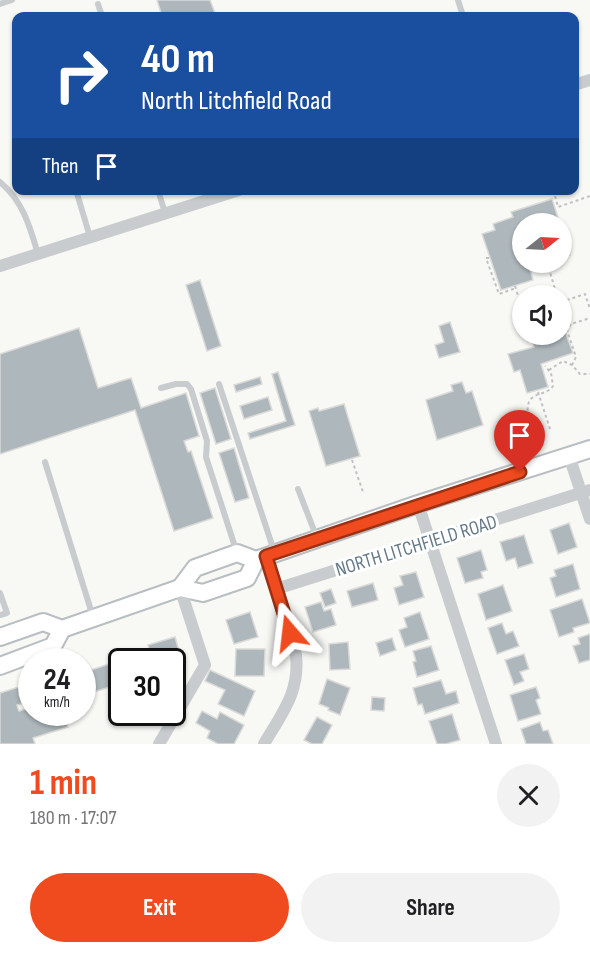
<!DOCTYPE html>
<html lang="en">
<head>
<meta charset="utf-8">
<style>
  :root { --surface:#fff; --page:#f2f2f2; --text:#202124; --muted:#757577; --accent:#ef4b1e }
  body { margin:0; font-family:"Sofia Sans Condensed",sans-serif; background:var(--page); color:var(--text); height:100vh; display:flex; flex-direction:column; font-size:22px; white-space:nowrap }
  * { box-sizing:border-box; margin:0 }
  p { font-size:20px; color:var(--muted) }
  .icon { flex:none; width:33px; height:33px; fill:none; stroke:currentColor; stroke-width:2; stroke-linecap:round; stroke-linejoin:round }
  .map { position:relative; height:744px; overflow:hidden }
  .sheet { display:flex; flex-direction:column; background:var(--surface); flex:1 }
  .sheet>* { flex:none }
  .hud { position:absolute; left:12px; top:12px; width:567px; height:183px; border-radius:12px; box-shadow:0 2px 4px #0004; background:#1a4fa0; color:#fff; overflow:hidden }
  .needle { width:39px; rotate:72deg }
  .controls { position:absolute; left:512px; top:213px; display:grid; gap:12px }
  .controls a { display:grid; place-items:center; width:60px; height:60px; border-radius:50%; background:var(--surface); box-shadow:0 2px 4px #0004; font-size:30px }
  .speed { position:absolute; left:18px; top:648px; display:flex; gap:12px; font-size:30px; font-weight:700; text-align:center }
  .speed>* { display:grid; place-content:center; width:78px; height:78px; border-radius:50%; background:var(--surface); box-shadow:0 2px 4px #0004; line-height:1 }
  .speed small { font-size:15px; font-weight:400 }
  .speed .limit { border:3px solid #111; border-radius:9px; background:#fff; color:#111 }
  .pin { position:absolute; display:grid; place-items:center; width:51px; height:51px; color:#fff; margin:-62px -26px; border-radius:50% 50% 50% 0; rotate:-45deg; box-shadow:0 0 6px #0007 }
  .pin .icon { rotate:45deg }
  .me { position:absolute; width:66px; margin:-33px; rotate:343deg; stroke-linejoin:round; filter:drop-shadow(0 0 4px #0008) }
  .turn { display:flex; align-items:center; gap:21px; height:126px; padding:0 30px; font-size:27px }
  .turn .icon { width:78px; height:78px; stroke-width:2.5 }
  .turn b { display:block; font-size:42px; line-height:51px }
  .then { display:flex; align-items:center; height:57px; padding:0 30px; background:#0003; gap:12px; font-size:22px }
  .round { display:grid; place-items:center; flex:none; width:63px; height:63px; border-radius:32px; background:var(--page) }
  .summary { display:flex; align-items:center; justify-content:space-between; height:102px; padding:0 30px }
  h1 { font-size:36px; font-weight:700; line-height:45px; color:var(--accent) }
  .action { display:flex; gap:12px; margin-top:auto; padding:12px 30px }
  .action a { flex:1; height:69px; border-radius:36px; background:var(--accent); color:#fff; font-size:24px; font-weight:700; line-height:69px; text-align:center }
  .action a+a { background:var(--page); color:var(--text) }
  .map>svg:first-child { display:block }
  .building { fill:#aeb7bc; stroke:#dadad8; stroke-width:1.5 }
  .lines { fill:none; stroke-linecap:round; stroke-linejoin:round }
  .secondary-casing { stroke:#b8bec2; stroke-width:20 }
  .path { stroke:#bfc2c4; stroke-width:2; stroke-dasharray:3 3; stroke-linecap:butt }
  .service { stroke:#c8cccf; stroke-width:6 }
  .minor { stroke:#c8cccf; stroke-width:12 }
  .secondary { stroke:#fff; stroke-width:16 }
  .route-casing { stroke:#9b3114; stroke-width:15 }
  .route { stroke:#ef4b1e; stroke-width:10 }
  .labels { text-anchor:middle; stroke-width:6; stroke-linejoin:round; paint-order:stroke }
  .street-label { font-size:20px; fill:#657988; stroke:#fff }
</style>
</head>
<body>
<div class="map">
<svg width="590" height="744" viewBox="0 0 590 744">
  <rect width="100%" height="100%" fill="#f8f8f5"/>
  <g class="building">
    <path d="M157 0H210L216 16H162Z"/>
    <path d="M552 199 560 224H522V262H547L530 268 533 280 501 290 482 234 495 230 493 224 513 217 511 212Z"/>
    <path d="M561 227 570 255 561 258Z"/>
    <path d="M200 280 221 346 207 351 186 285Z"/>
    <path d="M561 318 563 325 567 323 568 327 564 328 573 353 541 364 548 387 527 393 520 370 514 372 508 354 534 347 532 340 528 341 526 335 561 334Z"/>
    <path d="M450 322 460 352 439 358 435 345 444 342 439 326Z"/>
    <path d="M79 328 98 388 131 378 141 408 186 393 199 436 184 441 188 452 191 451 213 518 174 531 135 410 0 454V354Z"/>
    <path d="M278 372 295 425 250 439 248 433 286 421 272 374Z"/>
    <path d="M260 377 262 384 236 392 234 385Z"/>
    <path d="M462 382 466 393 472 391 483 425 437 440 426 400 453 391 451 385Z"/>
    <path d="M215 388 231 439 216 444 200 393Z"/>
    <path d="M268 397 272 410 244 419 240 406Z"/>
    <path d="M344 404 360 456 326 466 309 411 318 408 319 411Z"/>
    <path d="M234 448 249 498 235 502 219 453Z"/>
    <path d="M569 523 577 547 558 554 550 530Z"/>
    <path d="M524 535 533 563 518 568 515 558 506 561 500 542Z"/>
    <path d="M481 550 487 570 481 572 483 578 465 583 457 558Z"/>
    <path d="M573 564 580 589 556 597 550 578 556 576 554 570Z"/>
    <path d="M416 572 424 597 399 605 394 588 403 585 400 576Z"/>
    <path d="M373 583 378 600 352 607 347 591Z"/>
    <path d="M503 585 512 611 486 620 478 594Z"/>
    <path d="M331 589 336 603 325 607 320 593Z"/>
    <path d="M582 599 590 623 573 628 574 632 559 637 550 610Z"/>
    <path d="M321 602 324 611 331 609 336 625 313 632 305 607Z"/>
    <path d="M250 612 258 637 234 644 226 620Z"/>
    <path d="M420 612 429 639 405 647 399 630 407 627 404 618Z"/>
    <path d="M502 623 506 634 513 631 519 646 497 654 488 628Z"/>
    <path d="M590 634V660L579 663 573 646 580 644 578 638Z"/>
    <path d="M175 637 181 658 169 662H146L152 660 148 645Z"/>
    <path d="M392 638 396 650 380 656 376 643Z"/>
    <path d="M348 642 350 669 330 670 329 644Z"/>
    <path d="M431 646 439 670 417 677 413 662 416 661 413 651Z"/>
    <path d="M236 649H265L264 676H235Z"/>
    <path d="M524 654 529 669 520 672 524 681 514 685 505 660Z"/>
    <path d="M115 662 119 674 113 676 116 685 91 693 85 672Z"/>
    <path d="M210 670 255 691 244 716 218 704 225 690 205 681Z"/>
    <path d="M327 679 350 688 340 715 328 710 329 708 319 704Z"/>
    <path d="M441 680 446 694 456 691 459 703 425 714 422 704 418 705 413 688Z"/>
    <path d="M28 684 32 701 17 705 19 711 32 707V712H63L68 727 33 738 35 744H0V693Z"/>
    <path d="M536 687 540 698 536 700 541 714 518 721 510 695Z"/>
    <path d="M372 697 385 698 384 711 371 710Z"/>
    <path d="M202 711 217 719 220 712 244 725 234 744H218L207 738 210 731 196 723Z"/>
    <path d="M452 714 460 740 446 744H437L429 721Z"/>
    <path d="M317 717 332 725 322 744H312L304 740Z"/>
    <path d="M540 722 543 731 548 730 553 744H526L521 729Z"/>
  </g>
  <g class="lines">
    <g class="secondary-casing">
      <g id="secondary">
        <path d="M180 588 195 568 237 553 256 560 418 504 590 449"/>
        <path d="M0 637 43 622 62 629 180 588 203 593 247 578 256 560"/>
        <path d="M0 666 53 646 62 629"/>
      </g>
    </g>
    <g class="path">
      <path d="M555 196 558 207 590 196"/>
      <path d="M489 258H486L499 294 516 288"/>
      <path d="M547 262 557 296"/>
      <path d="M515 286 522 308"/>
      <path d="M561 302 585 294 590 309"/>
      <path d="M561 306 566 321 571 324 590 318"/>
      <path d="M571 324 567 330 576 357 572 365"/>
      <path d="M549 370 563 361 572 365 580 374H590"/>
      <path d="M538 392 551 432"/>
      <path d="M522 420 527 416C528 411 527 404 530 400 536 392 547 395 553 386L551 373 545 366"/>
      <path d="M352 460 363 492"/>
    </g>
    <g class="service">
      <path d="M458 0 463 16"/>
      <path d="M0 4 12 0"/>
      <path d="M98 4 102 16"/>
      <path d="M0 182C23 201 30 227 38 254"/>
      <path d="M76 190 90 237"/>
      <path d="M158 190 165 213"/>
      <path d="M219 384 274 551"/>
      <path d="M161 388 176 384H187L191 389 207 441 206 457 237 553"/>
      <path d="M45 462 93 617"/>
      <path d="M298 489 317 538"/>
      <path d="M0 593 7 613 0 615"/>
    </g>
    <g class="minor">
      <path d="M574 85 590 80"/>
      <path d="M0 266 239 190"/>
      <path d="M569 456 590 519"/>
      <path d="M418 504 496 744"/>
      <path d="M276 589 590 490"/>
      <path d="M159 744 205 665 180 588"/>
      <path d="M264 744C282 713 300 692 296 655L266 556"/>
    </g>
    <use href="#secondary" class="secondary"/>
  </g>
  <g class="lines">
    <g class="route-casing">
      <path id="route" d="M290 633 266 556 520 472"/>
    </g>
    <use href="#route" class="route"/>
  </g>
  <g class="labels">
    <g class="street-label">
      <text transform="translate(416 545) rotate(-17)" y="7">NORTH LITCHFIELD ROAD</text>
    </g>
  </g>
</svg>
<div class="controls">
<a><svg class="needle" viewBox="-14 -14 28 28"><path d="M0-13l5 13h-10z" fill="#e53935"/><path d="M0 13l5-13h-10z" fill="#757577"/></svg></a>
<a><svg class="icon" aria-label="sound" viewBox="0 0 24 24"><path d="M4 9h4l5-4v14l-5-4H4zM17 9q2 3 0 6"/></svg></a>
</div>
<div class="speed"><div>24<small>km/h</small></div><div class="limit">30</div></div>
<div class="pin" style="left:520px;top:472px;background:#d93025"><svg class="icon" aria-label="arrive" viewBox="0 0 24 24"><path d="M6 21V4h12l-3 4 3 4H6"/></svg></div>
<svg class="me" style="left:290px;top:633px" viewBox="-20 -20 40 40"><path d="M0-17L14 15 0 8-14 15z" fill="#ef4b1e" stroke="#fff" stroke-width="4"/></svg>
<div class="hud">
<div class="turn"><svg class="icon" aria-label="right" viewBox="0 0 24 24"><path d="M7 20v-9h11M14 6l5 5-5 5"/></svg><div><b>40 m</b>North Litchfield Road</div></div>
<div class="then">Then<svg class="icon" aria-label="arrive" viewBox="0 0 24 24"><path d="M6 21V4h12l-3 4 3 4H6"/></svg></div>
</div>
</div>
<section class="sheet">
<div class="summary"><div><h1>1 min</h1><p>180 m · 17:07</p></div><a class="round"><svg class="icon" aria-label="close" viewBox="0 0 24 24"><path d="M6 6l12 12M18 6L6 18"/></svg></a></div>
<div class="action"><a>Exit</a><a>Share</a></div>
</section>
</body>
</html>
